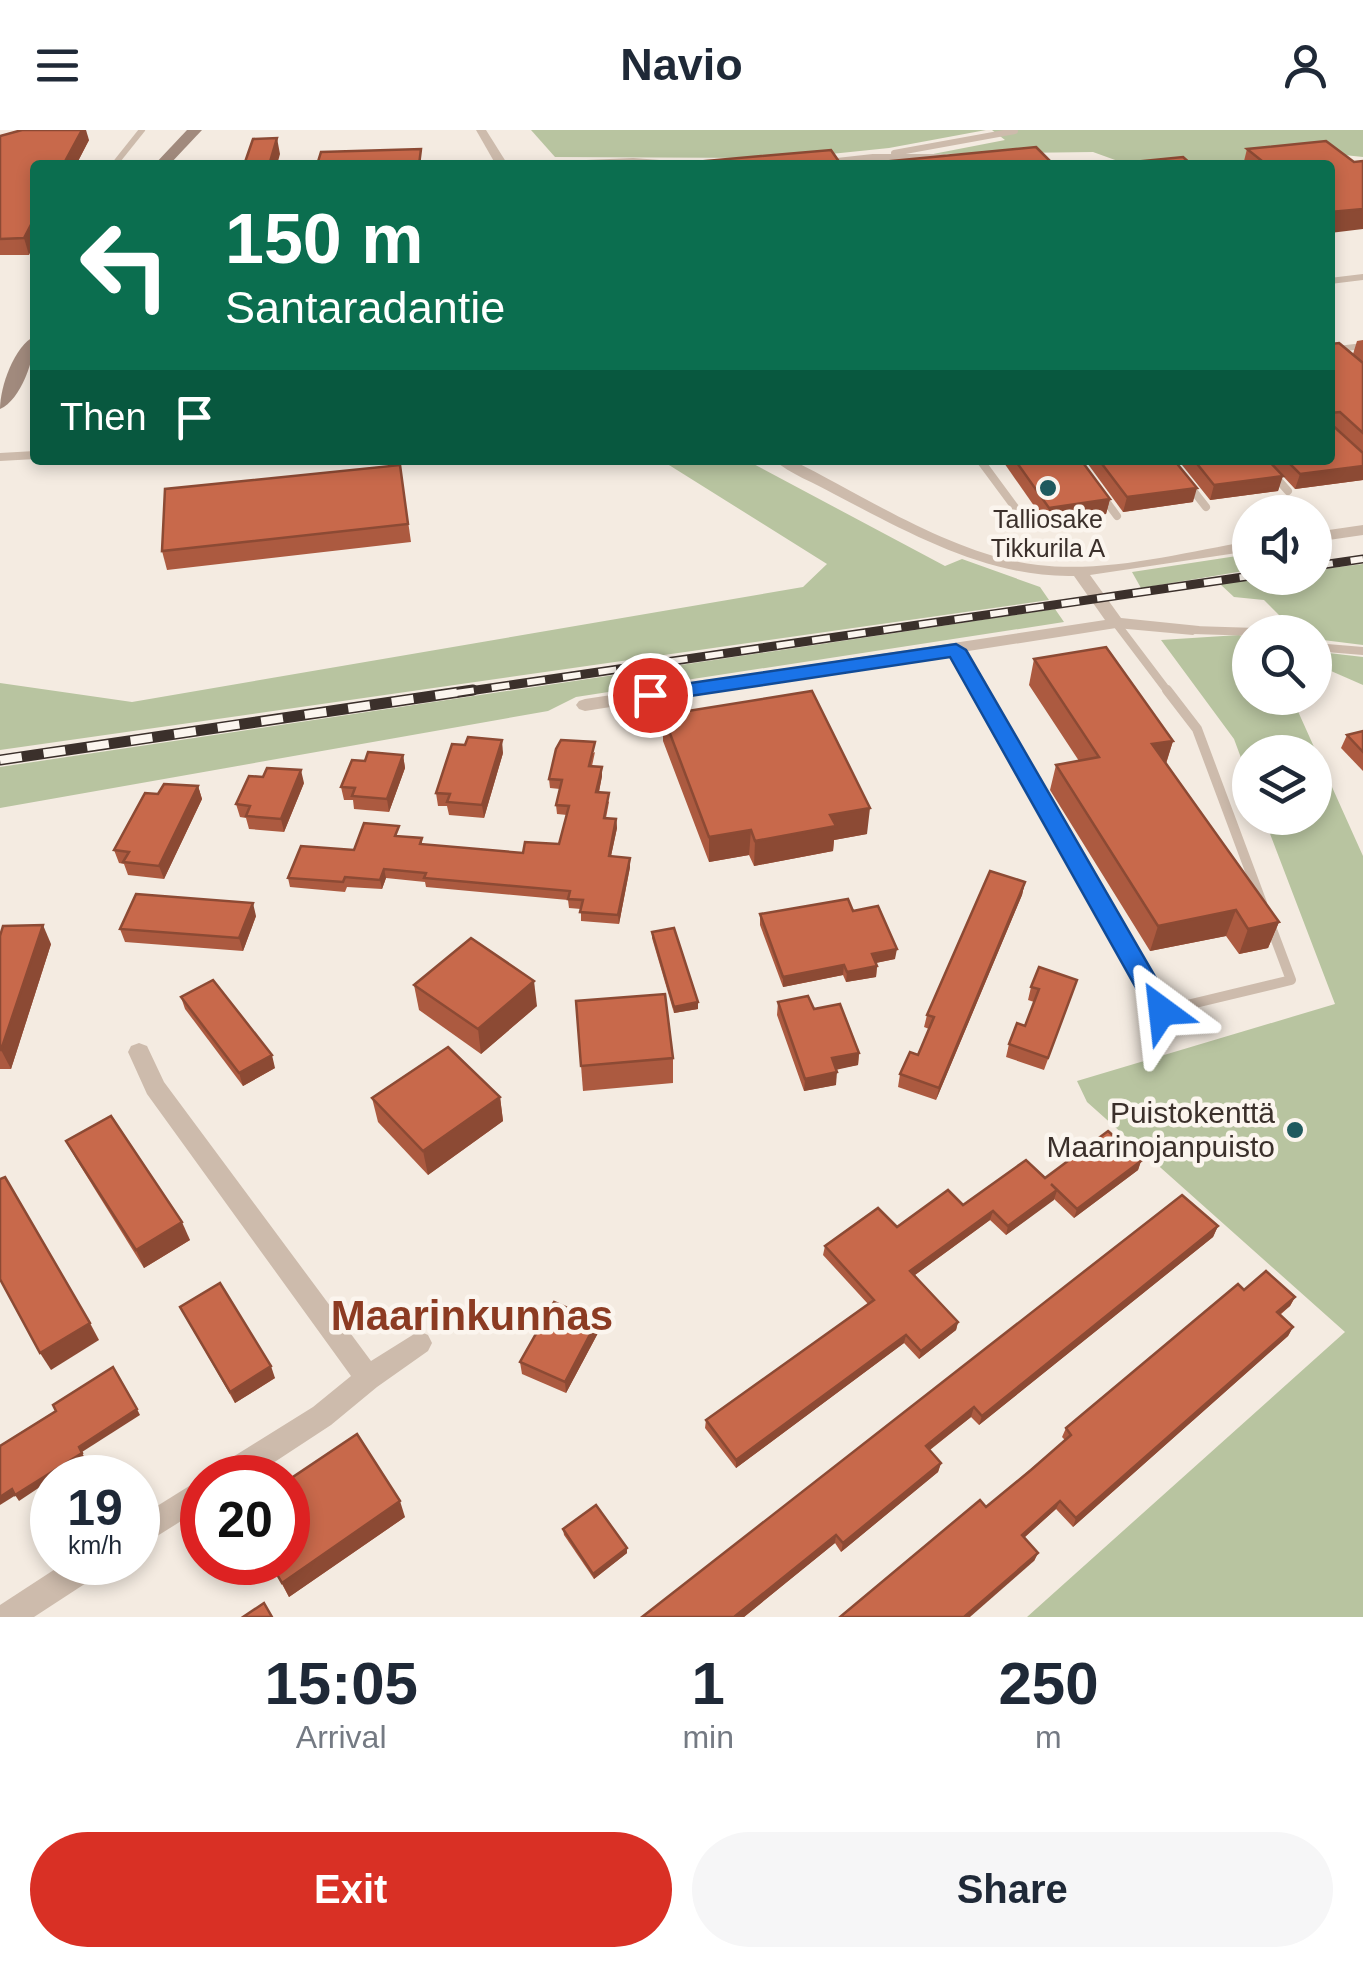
<!DOCTYPE html>
<html lang="en">
<head>
<meta charset="utf-8">
<style>
  :root { --surface:#fff; --page:#f6f6f7; --text:#1f2937; --muted:#747a83; --accent:#d93025 }
  body { margin:0; font-family:Helvetica,sans-serif; background:var(--page); color:var(--text); height:100vh; display:flex; flex-direction:column; font-size:38px; white-space:nowrap }
  * { box-sizing:border-box; margin:0 }
  p { font-size:32px; color:var(--muted) }
  .icon { flex:none; width:55px; height:55px; fill:none; stroke:currentColor; stroke-width:2; stroke-linecap:round; stroke-linejoin:round }
  .map { position:relative; height:1487px; overflow:hidden }
  .panel { display:flex; flex-direction:column; background:var(--surface); flex:1 }
  .panel>* { flex:none }
  .hud { position:absolute; left:30px; top:30px; width:1305px; height:305px; border-radius:10px; box-shadow:0 5px 15px #0003; background:#0b6e4f; color:#fff; overflow:hidden }
  .tools { position:absolute; left:1232px; top:365px; display:grid; gap:20px }
  .tools a { display:grid; place-items:center; width:100px; height:100px; border-radius:50%; background:var(--surface); box-shadow:0 5px 15px #0003; font-size:50px }
  .speed { position:absolute; left:30px; top:1325px; display:flex; gap:20px; font-size:50px; font-weight:700; text-align:center }
  .speed>* { display:grid; place-content:center; width:130px; height:130px; border-radius:50%; background:var(--surface); box-shadow:0 5px 15px #0003; line-height:1 }
  .speed small { font-size:25px; font-weight:400 }
  .speed .limit { border:15px solid #d22; background:#fff; color:#111 }
  .pin { position:absolute; display:grid; place-items:center; width:85px; height:85px; color:#fff; margin:-42px; border:5px solid #fff; border-radius:50%; box-shadow:0 2px 10px #0007 }
  .me { position:absolute; width:110px; margin:-55px; rotate:330deg; stroke-linejoin:round; filter:drop-shadow(0 0 8px #0008) }
  .turn { display:flex; align-items:center; gap:35px; height:210px; padding:0 30px; font-size:45px }
  .turn .icon { width:130px; height:130px; stroke-width:2.5 }
  .turn b { display:block; font-size:70px; line-height:85px }
  .then { display:flex; align-items:center; height:95px; padding:0 30px; background:#0003; gap:20px; font-size:38px }
  .eta { display:flex; justify-content:space-evenly; align-items:center; height:170px; text-align:center }
  .eta b { font-size:60px; font-weight:700; line-height:70px }
  .cta { display:flex; gap:20px; margin-top:auto; padding:20px 30px }
  .cta a { flex:1; height:115px; border-radius:60px; background:var(--accent); color:#fff; font-size:40px; font-weight:700; line-height:115px; text-align:center }
  .cta a+a { background:var(--page); color:var(--text) }
  header { display:flex; justify-content:space-between; align-items:center; height:130px; padding:0 30px; background:var(--surface); font-size:45px; font-weight:700 }
  .map>svg:first-child { display:block }
  .green { fill:#b8c4a0 }
  .lines { fill:none; stroke-linecap:round; stroke-linejoin:round }
  .lane-far2 { stroke:#cdbbac; stroke-width:6 }
  .lane-far1 { stroke:#cdbbac; stroke-width:8 }
  .lane { stroke:#cdbbac; stroke-width:10 }
  .street { fill:#cdbbac; fill-rule:evenodd }
  .secondary { fill:#a18a7d; fill-rule:evenodd }
  .rail-far1-casing { stroke:#3b302b; stroke-width:9 }
  .rail-casing { stroke:#3b302b; stroke-width:11 }
  .rail-far1 { stroke:#fbf5ee; stroke-width:6; stroke-dasharray:18; stroke-linecap:butt }
  .rail { stroke:#fbf5ee; stroke-width:8; stroke-dasharray:22; stroke-linecap:butt }
  .wall { fill:#ac5a40 }
  .shaded-wall { fill:#8c4a34 }
  .building { fill:#c8694b; stroke:#8c4a34; stroke-width:2.5 }
  .route { fill:#1a73e8; stroke:#114b97; stroke-width:2.5 }
  .poi-dot { fill:#1f5a5e; stroke:#fbf5ee; stroke-width:4 }
  .labels { text-anchor:middle; stroke-width:9; stroke-linejoin:round; paint-order:stroke }
  .far-poi-label { font-size:25px; fill:#3b302b; stroke:#fbf5ee }
  .poi-label { font-size:30px; fill:#3b302b; stroke:#fbf5ee; text-anchor:end }
  .near-quarter-label { font-size:42px; font-weight:bold; fill:#8c3b22; stroke:#fbf5ee }
</style>
</head>
<body>
<header><svg class="icon" aria-label="menu" viewBox="0 0 24 24"><path d="M4 6h16M4 12h16M4 18h16"/></svg>Navio<svg class="icon" aria-label="person" viewBox="0 0 24 24"><circle cx="12" cy="8" r="4"/><path d="M4 21q1-7 8-7t8 7"/></svg></header>
<div class="map">
<svg width="1363" height="1487" viewBox="0 0 1363 1487">
  <rect width="100%" height="100%" fill="#f4ebe1"/>
  <g class="green">
    <path d="M531 0H986L889 18 792 28 555 27Z"/>
    <path d="M992 0H1363V27L1325 23 1192 35H1129L1093 22 933 24 1005 10Z"/>
    <path d="M661 330H746L945 436 962 429 1040 457 1049 470 0 620V553L132 572 803 457 827 434Z"/>
    <path d="M1250 424V440L1141 458 1132 442Z"/>
    <path d="M1363 434V515L1315 509V502L1277 501 1280 486 1264 470 1234 467 1220 454 1265 448H1315V440Z"/>
    <path d="M1055 479 1064 492 576 567 548 581 0 678V637Z"/>
    <path d="M1239 505 1250 508V568H1292L1363 726V1487H1027L1345 1202 1087 972 1077 951 1335 874 1264 688H1315V622H1250V652L1234 609 1161 510Z"/>
    <path d="M1320 522 1363 527V555L1315 534V525Z"/>
  </g>
  <g class="lines">
    <g class="lane-far2">
      <path d="M894 23 1015 1"/>
      <path d="M114 35 142 0"/>
      <path d="M540 35 633 31 686 35"/>
      <path d="M801 35 873 27H944"/>
      <path d="M1330 151 1363 147"/>
      <path d="M1330 220 1363 216"/>
    </g>
    <g class="lane-far1">
      <path d="M0 327 35 325"/>
      <path d="M980 330 1028 395"/>
      <path d="M1260 330 1288 361"/>
      <path d="M1188 354 1206 377"/>
      <path d="M1103 367 1117 386"/>
      <path d="M1116 493 1169 563"/>
      <path d="M1193 500 1257 502"/>
      <path d="M1315 517 1363 521"/>
      <path d="M956 520 980 563"/>
    </g>
    <g class="lane">
      <path d="M979 560 1162 881 1291 850 1270 794"/>
      <path d="M1167 560 1197 599 1262 773"/>
    </g>
    <g class="street">
      <path d="M476 0H486L508 35H496Z"/>
      <path d="M774 330H792C866 367 955 426 1038 435 1108 443 1181 423 1250 411V421L1090 445 1121 488 1199 496 1201 500 1193 505 1116 498 585 581 579 579 576 575 579 571 585 569 1105 490 1074 446C988 448 909 403 834 364 815 353 790 344 774 330Z"/>
      <path d="M1363 395V405L1315 412V402Z"/>
      <path d="M139 913 147 916 164 952 371 1231 419 1201 428 1205 432 1213 428 1221 377 1257 331 1295 250 1348H211L215 1338 313 1277 351 1246 147 964 128 922 131 916Z"/>
      <path d="M202 1348V1378L138 1418V1388Z"/>
      <path d="M66 1432H107L103 1442 34 1487H0V1475Z"/>
    </g>
    <g class="secondary">
      <path d="M187 0H202L169 35H154Z"/>
      <path d="M35 206C35 228 21 270 0 279 0 257 14 216 35 206Z"/>
    </g>
    <g class="rail-far1-casing">
      <g id="rail-far1">
        <path d="M1315 436 1363 429"/>
        <path d="M456 563 1250 446"/>
      </g>
    </g>
    <g class="rail-casing">
      <path id="rail" d="M0 630 473 560"/>
    </g>
    <use href="#rail-far1" class="rail-far1"/>
    <use href="#rail" class="rail"/>
  </g>
  <g class="wall">
    <path d="M0 6 89 10 76 35H35L29 125H0Z"/>
    <path d="M1247 19 1354 32 1330 35H1243Z"/>
    <path d="M1363 210V323L1334 296 1363 323V350L1295 359 1282 345 1278 361 1210 370 1178 330H1330V214L1353 224 1357 211Z"/>
    <path d="M1002 330H1081L1110 369 1106 384 1046 393Z"/>
    <path d="M1085 330H1174L1193 372 1123 382Z"/>
    <path d="M400 335 411 412 167 440 162 421Z"/>
    <path d="M1034 529 1173 611 1166 634 1279 792 1268 818 1239 824 1226 806 1150 821 1050 660 1056 635 1079 631 1029 555Z"/>
    <path d="M663 585 867 704 834 710 833 721 754 736 749 725 709 732 663 611Z"/>
    <path d="M1363 601V641L1341 618 1347 605Z"/>
    <path d="M595 622 592 636 602 637V646L599 662 609 672 606 688 616 689 617 698 611 726 630 737 619 794 581 791V779L569 778 568 770 426 757 425 752 386 748 382 759 347 757 345 762 290 757 288 748 354 720 400 706V707L422 708V714L523 723 559 714 567 685 557 684 556 675 560 659 550 658 549 649Z"/>
    <path d="M503 623 484 688 449 685 447 676H438L436 663Z"/>
    <path d="M403 625 405 638 389 682 354 679 353 670H344L341 657 365 631Z"/>
    <path d="M304 653 284 702 249 699 246 688 240 687 236 674Z"/>
    <path d="M198 656 202 669 164 749 128 745 124 734 119 733 114 720 158 664Z"/>
    <path d="M1025 752 1022 765 936 970 898 957 900 944 918 925 929 899 924 897 927 885Z"/>
    <path d="M853 781 895 829 876 833 877 836 876 847 846 852 843 845 783 857 760 795V784Z"/>
    <path d="M256 786 243 821 125 812 120 799Z"/>
    <path d="M652 802 698 879 674 883 652 808Z"/>
    <path d="M0 806 51 814 11 939H0Z"/>
    <path d="M414 855 537 876 481 924 419 880Z"/>
    <path d="M1031 857 1073 862 1044 940 1006 927 1009 914 1025 896 1034 872 1028 870Z"/>
    <path d="M181 867 275 938 243 956 185 879Z"/>
    <path d="M576 871 673 928V953L583 961Z"/>
    <path d="M778 872 814 879 859 923 858 935 836 939V955L804 961 777 885Z"/>
    <path d="M500 967 503 991 428 1045 378 992 372 968Z"/>
    <path d="M66 1011 190 1110 144 1138 76 1029Z"/>
    <path d="M1141 1031 1138 1040 1074 1088 1054 1069 1006 1105 990 1090 915 1145 958 1192 956 1200 919 1229 904 1213 736 1338 705 1298 706 1290 868 1174 823 1125 825 1116 897 1097 1045 1048Z"/>
    <path d="M1218 1096 1213 1107 979 1295 971 1287 930 1320 941 1333 938 1342 841 1422 835 1413 744 1487H642Z"/>
    <path d="M1244 1160 1295 1167 1290 1176 1280 1185 1293 1197 1288 1206 1073 1397 1056 1379 1024 1408 1038 1423 1034 1431 986 1377 1065 1310 1062 1307 1066 1298Z"/>
    <path d="M180 1177 275 1248 235 1273Z"/>
    <path d="M597 1191 598 1203 566 1263 522 1244 520 1232Z"/>
    <path d="M290 1349 405 1387 289 1467 270 1432 305 1379Z"/>
    <path d="M563 1399 627 1418V1423L594 1449 564 1405Z"/>
  </g>
  <g class="shaded-wall">
    <path d="M82 0H86L89 10 76 35H63Z"/>
    <path d="M277 8 280 24 277 35H269Z"/>
    <path d="M1363 79V99L1330 103V82Z"/>
    <path d="M35 87V113L29 125 24 108Z"/>
    <path d="M1363 336V350L1295 359 1300 344Z"/>
    <path d="M1283 346 1278 361 1210 370 1214 355Z"/>
    <path d="M1197 358 1193 372 1123 382 1127 367Z"/>
    <path d="M1110 369 1106 384 1046 393 1049 378Z"/>
    <path d="M502 610 503 623 484 688 482 675Z"/>
    <path d="M1173 611 1165 636 1152 614Z"/>
    <path d="M403 625 405 638 389 682 387 669Z"/>
    <path d="M602 637V646L597 671 596 662Z"/>
    <path d="M301 640 304 653 284 702 281 689Z"/>
    <path d="M198 656 202 669 164 749 159 736Z"/>
    <path d="M870 678 867 704 834 710 833 721 754 736 755 711 830 685Z"/>
    <path d="M616 689 617 698 609 735V726Z"/>
    <path d="M751 700 749 725 709 732V707Z"/>
    <path d="M630 728V737L619 794 618 785Z"/>
    <path d="M384 739 386 748 382 759 380 750Z"/>
    <path d="M1025 752 1022 765 936 970 939 958Z"/>
    <path d="M253 773 256 786 243 821 239 808Z"/>
    <path d="M1236 780 1226 806 1150 821 1158 796Z"/>
    <path d="M1279 792 1268 818 1239 824 1248 799Z"/>
    <path d="M43 795 51 814 11 939 1 920Z"/>
    <path d="M897 819 895 829 870 834 872 824Z"/>
    <path d="M844 835 843 845 783 857V847Z"/>
    <path d="M877 836 876 847 846 852 847 842Z"/>
    <path d="M534 851 537 876 481 924 478 899Z"/>
    <path d="M698 872V879L674 883V877Z"/>
    <path d="M859 923 858 935 831 941 832 928Z"/>
    <path d="M272 925 275 938 243 956 239 943Z"/>
    <path d="M837 942 836 955 804 961 805 949Z"/>
    <path d="M500 967 503 991 428 1045 423 1021Z"/>
    <path d="M1141 1031 1138 1040 1074 1088 1077 1079Z"/>
    <path d="M1057 1060 1054 1070 1006 1105 1008 1096Z"/>
    <path d="M993 1081 990 1090 908 1150 910 1141Z"/>
    <path d="M182 1092 190 1110 144 1138 136 1120Z"/>
    <path d="M1218 1096 1213 1107 979 1295 982 1286Z"/>
    <path d="M1295 1167 1290 1176 1271 1191 1277 1182Z"/>
    <path d="M597 1191 598 1203 566 1263 565 1252Z"/>
    <path d="M958 1192 956 1200 919 1229 921 1221Z"/>
    <path d="M90 1193 99 1210 51 1240 40 1223Z"/>
    <path d="M1293 1197 1288 1206 1073 1397 1076 1388Z"/>
    <path d="M906 1205 904 1213 736 1338V1330Z"/>
    <path d="M271 1236 275 1248 235 1273 230 1262Z"/>
    <path d="M974 1277 971 1287 923 1325 926 1316Z"/>
    <path d="M137 1279 140 1285 82 1322 79 1317Z"/>
    <path d="M82 1323 85 1328 55 1348H52V1349L19 1371 15 1365Z"/>
    <path d="M941 1333 938 1342 841 1422 843 1413Z"/>
    <path d="M12 1359 16 1365 0 1375V1367Z"/>
    <path d="M400 1371 405 1387 289 1467 282 1453Z"/>
    <path d="M1060 1371 1056 1379 1018 1413 1022 1405Z"/>
    <path d="M836 1405 835 1413 744 1487H734Z"/>
    <path d="M627 1418V1423L594 1449 593 1444Z"/>
    <path d="M1038 1423 1034 1431 970 1487H964Z"/>
  </g>
  <g class="building">
    <path d="M22 0H82L63 35H35V87L24 108 0 109V6Z"/>
    <path d="M277 8 269 35H244L253 9Z"/>
    <path d="M1326 11 1354 32 1363 31V79L1330 82V35H1267L1247 19Z"/>
    <path d="M1036 17 1054 35H696L694 32 831 20 840 33 850 35Z"/>
    <path d="M421 19 419 35H317L321 22Z"/>
    <path d="M1183 27 1192 35H1103Z"/>
    <path d="M1339 213 1363 233V303L1340 282 1330 283V214Z"/>
    <path d="M1330 293 1363 323V336L1300 344 1286 330H1330Z"/>
    <path d="M1015 330H1081L1110 369 1049 378Z"/>
    <path d="M1099 330H1174L1197 358 1127 367Z"/>
    <path d="M1194 330H1268L1283 346 1214 355Z"/>
    <path d="M400 335 408 394 162 421 165 359Z"/>
    <path d="M1106 517 1173 611 1152 614 1279 792 1248 799 1236 780 1158 796 1056 635 1099 627 1034 529Z"/>
    <path d="M812 561 870 678 830 685 836 696 755 711 751 700 709 707 663 585Z"/>
    <path d="M1363 601V622L1347 605Z"/>
    <path d="M468 607 502 610 482 675 447 672 450 664 436 663 452 614 465 615Z"/>
    <path d="M561 610 595 612 589 636 602 637 596 662 609 663 604 688 616 689 609 726 630 728 618 785 580 782 583 770 568 769 570 761 424 748 426 743 384 739 380 750 345 747 343 752 288 748 301 716 354 720 364 693 399 696 395 706 422 708 420 714 523 723 525 712 559 714 569 676 556 675 562 650 549 649 556 619Z"/>
    <path d="M368 622 403 625 387 669 352 666 355 658 341 657 352 630 365 631Z"/>
    <path d="M267 638 301 640 281 689 246 686 250 676 236 674 249 646 263 647Z"/>
    <path d="M164 654 198 656 159 736 123 732 129 722 114 720 145 663 158 664Z"/>
    <path d="M990 741 1025 752 939 958 900 944 910 922 918 925 934 887 927 885Z"/>
    <path d="M136 764 253 773 239 808 120 799Z"/>
    <path d="M848 769 853 781 878 776 897 819 872 824 877 836 847 842 844 835 783 847 760 784Z"/>
    <path d="M43 795 1 920H0V806L3 796Z"/>
    <path d="M674 798 698 872 674 877 652 802Z"/>
    <path d="M471 808 534 851 478 899 414 855Z"/>
    <path d="M1039 837 1077 850 1048 928 1009 914 1017 893 1025 896 1039 859 1031 857Z"/>
    <path d="M213 850 272 925 239 943 181 867Z"/>
    <path d="M665 864 673 928 581 936 576 871Z"/>
    <path d="M808 866 814 879 840 874 859 923 832 928 837 942 805 949 778 872Z"/>
    <path d="M448 917 500 967 423 1021 372 968Z"/>
    <path d="M111 986 182 1092 136 1120 66 1011Z"/>
    <path d="M1108 1001 1141 1031 1077 1079 1051 1054 1057 1060 1008 1096 993 1081 910 1141 958 1192 921 1221 906 1205 736 1330 706 1290 874 1170 825 1116 878 1078 897 1097 948 1060 963 1075 1026 1030 1045 1048Z"/>
    <path d="M5 1047 90 1193 40 1223 0 1149V1049Z"/>
    <path d="M1182 1065 1218 1096 982 1286 974 1277 926 1316 941 1333 843 1413 836 1405 734 1487H642Z"/>
    <path d="M1266 1141 1295 1167 1277 1182 1293 1197 1076 1388 1060 1371 1022 1405 1038 1423 964 1487H840L980 1370 986 1377 1031 1340 1071 1305 1066 1298 1238 1154 1244 1160Z"/>
    <path d="M220 1153 271 1236 230 1262 180 1177Z"/>
    <path d="M554 1172 597 1191 565 1252 520 1232Z"/>
    <path d="M113 1237 137 1279 79 1317 82 1323 15 1365 12 1359 0 1367V1316L56 1281 53 1275Z"/>
    <path d="M357 1304 400 1371 282 1453 270 1432H288V1391L307 1378 290 1349Z"/>
    <path d="M596 1375 627 1418 593 1444 563 1399Z"/>
    <path d="M264 1473 272 1487H243Z"/>
  </g>
  <path class="route" d="M956 514 966 520 1171 874 1174 881 1171 888H1153L950 527 650 572 640 565 650 559Z"/>
  <g class="poi-dot">
    <circle cx="1048" cy="358" r="10"/>
    <circle cx="1295" cy="1000" r="10"/>
  </g>
  <g class="labels">
    <g class="far-poi-label">
      <text x="1048" y="398">Talliosake<tspan x="1048" dy="29">Tikkurila A</tspan></text>
    </g>
    <g class="poi-label">
      <text x="1275" y="993">Puistokenttä<tspan x="1275" dy="34">Maarinojanpuisto</tspan></text>
    </g>
    <g class="near-quarter-label">
      <text x="472" y="1200">Maarinkunnas</text>
    </g>
  </g>
</svg>
<div class="tools">
<a><svg class="icon" aria-label="sound" viewBox="0 0 24 24"><path d="M4 9h4l5-4v14l-5-4H4zM17 9q2 3 0 6"/></svg></a>
<a><svg class="icon" aria-label="search" viewBox="0 0 24 24"><circle cx="10" cy="10" r="6"/><path d="M15 15l6 6"/></svg></a>
<a><svg class="icon" aria-label="layers" viewBox="0 0 24 24"><path d="M12 4l9 5-9 5-9-5zM3 14l9 5 9-5"/></svg></a>
</div>
<div class="speed"><div>19<small>km/h</small></div><div class="limit">20</div></div>
<div class="pin" style="left:650px;top:565px;background:#d93025"><svg class="icon" aria-label="arrive" viewBox="0 0 24 24"><path d="M6 21V4h12l-3 4 3 4H6"/></svg></div>
<svg class="me" style="left:1162px;top:881px" viewBox="-20 -20 40 40"><path d="M0-17L14 15 0 8-14 15z" fill="#1a73e8" stroke="#fff" stroke-width="4"/></svg>
<div class="hud">
<div class="turn"><svg class="icon" aria-label="left" viewBox="0 0 24 24"><path d="M17 20v-9H6M10 6l-5 5 5 5"/></svg><div><b>150 m</b>Santaradantie</div></div>
<div class="then">Then<svg class="icon" aria-label="arrive" viewBox="0 0 24 24"><path d="M6 21V4h12l-3 4 3 4H6"/></svg></div>
</div>
</div>
<section class="panel">
<div class="eta">
<div><b>15:05</b><p>Arrival</p></div>
<div><b>1</b><p>min</p></div>
<div><b>250</b><p>m</p></div>
</div>
<div class="cta"><a>Exit</a><a>Share</a></div>
</section>
</body>
</html>
